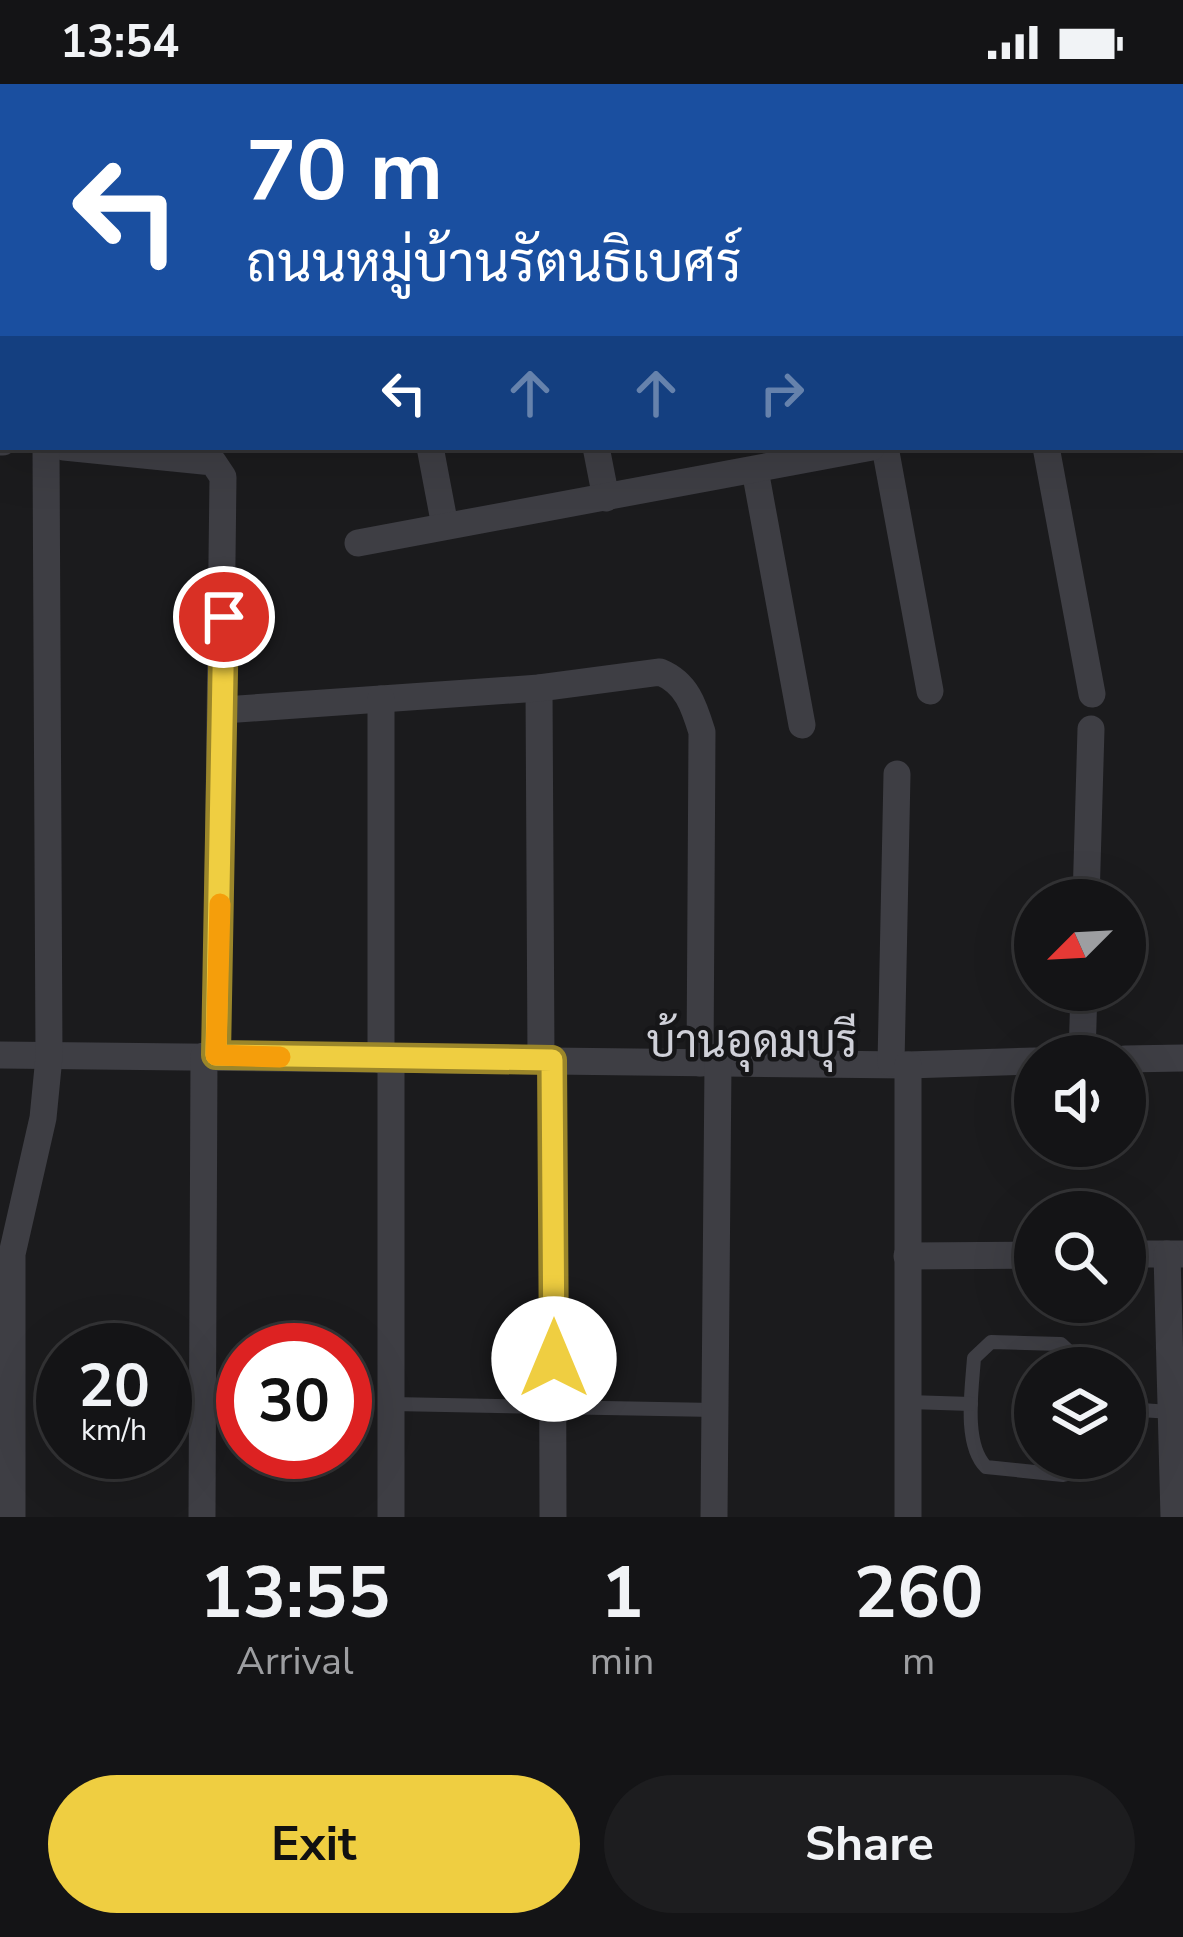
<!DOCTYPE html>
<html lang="en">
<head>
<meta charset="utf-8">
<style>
  :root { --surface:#141416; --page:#1d1d1f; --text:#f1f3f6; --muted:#9d9ea1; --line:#333335; --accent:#efce41 }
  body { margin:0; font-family:"Nunito Sans",Sarabun,sans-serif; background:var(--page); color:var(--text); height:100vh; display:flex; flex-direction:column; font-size:45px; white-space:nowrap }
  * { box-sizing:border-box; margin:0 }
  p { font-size:39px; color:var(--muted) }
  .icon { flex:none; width:66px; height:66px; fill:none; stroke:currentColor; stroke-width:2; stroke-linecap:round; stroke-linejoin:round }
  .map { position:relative; height:1433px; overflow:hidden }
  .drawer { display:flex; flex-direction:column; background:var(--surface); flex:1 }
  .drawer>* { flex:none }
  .top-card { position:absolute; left:0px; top:0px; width:1185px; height:366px; box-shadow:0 12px 48px #0002,0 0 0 3px var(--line); background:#1a4fa0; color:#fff; overflow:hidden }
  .needle { width:78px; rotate:246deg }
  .tools { position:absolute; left:1014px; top:795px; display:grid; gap:24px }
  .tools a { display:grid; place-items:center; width:132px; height:132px; border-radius:50%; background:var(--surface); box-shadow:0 12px 48px #0002,0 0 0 3px var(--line); font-size:60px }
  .speed { position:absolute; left:36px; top:1239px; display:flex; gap:24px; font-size:60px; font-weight:700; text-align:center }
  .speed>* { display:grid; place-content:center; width:156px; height:156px; border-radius:50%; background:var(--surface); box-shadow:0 12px 48px #0002,0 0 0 3px var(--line); line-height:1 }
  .speed small { font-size:30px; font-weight:400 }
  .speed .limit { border:18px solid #d22; background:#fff; color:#111 }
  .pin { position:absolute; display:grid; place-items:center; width:102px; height:102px; color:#fff; margin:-51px; border:6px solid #fff; border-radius:50%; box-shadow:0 3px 12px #0007 }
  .me { position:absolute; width:132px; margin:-66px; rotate:0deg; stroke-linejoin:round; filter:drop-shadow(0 0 9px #0008) }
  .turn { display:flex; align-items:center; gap:42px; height:252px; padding:0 48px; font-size:54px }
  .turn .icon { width:156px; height:156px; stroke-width:2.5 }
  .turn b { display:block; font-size:84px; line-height:102px }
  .lanes { display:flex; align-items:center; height:114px; padding:0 48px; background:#0003; justify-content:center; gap:60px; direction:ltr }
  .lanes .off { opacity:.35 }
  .eta { display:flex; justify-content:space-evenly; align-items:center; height:204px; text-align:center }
  .eta b { font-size:72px; font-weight:700; line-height:84px }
  .button { display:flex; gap:24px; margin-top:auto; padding:24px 48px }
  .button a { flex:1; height:138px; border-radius:72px; background:var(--accent); color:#111; font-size:48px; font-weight:700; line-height:138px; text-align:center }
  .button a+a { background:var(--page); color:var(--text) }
  .status { display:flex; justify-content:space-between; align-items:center; height:84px; padding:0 60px; background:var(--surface); direction:ltr }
  .status svg { height:33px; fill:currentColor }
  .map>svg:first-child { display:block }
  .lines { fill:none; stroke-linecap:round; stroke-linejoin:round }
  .lane { stroke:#3e3e44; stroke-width:14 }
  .street { stroke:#3e3e44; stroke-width:27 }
  .route-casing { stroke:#9b862a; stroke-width:30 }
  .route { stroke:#efce41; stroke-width:21 }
  .slow { stroke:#f59e0b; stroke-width:21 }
  .labels { text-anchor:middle; stroke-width:9; stroke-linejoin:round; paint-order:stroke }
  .quarter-label { font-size:45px; fill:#cfd0d8; stroke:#161618 }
</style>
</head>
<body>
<div class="status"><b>13:54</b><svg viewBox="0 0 49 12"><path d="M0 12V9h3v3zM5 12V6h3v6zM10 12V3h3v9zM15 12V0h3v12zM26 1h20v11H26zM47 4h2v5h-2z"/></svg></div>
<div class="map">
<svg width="1183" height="1433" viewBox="0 0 1183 1433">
  <rect width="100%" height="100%" fill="#1b1b1d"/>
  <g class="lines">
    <g class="lane">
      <path d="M1077 1284 1076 1274 1061 1260 991 1258 974 1274C972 1304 963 1360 986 1383L1063 1391 1072 1389 1078 1374"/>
      <path d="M909 1318 971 1320"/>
      <path d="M392 1320 715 1326"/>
      <path d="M1125 1325 1171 1328"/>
    </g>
    <g class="street">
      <path d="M365 0V3"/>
      <path d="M524 0 525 3"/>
      <path d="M668 0V3"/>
      <path d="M818 0 819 3"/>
      <path d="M973 0V3"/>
      <path d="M1147 0 1148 3"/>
      <path d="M0 177H3"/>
      <path d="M1182 194 1183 199"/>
      <path d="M1182 302H1183"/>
      <path d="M0 358H3"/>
      <path d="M64 363 213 378 223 393 216 971"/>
      <path d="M430 363 445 442"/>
      <path d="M596 363 606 414"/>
      <path d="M885 363 930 607"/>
      <path d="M1046 363 1092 610"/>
      <path d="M755 386 802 641"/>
      <path d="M358 459 872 363"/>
      <path d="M539 604 541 976"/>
      <path d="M224 626 539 604 660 588C687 599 694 622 702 648L700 979"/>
      <path d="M1086 816 1091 645"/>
      <path d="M0 971 908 981 1035 977"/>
      <path d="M1082 972 1084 906"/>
      <path d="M1125 975 1183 974"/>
      <path d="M381 976V615"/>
      <path d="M391 976V1433"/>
      <path d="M552 976 553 1433"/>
      <path d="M891 979 897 690"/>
      <path d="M1125 1170H1183"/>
      <path d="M1167 1170 1174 1433"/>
      <path d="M907 1172 1035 1171"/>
      <path d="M12 1433V1170L43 1034 49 973 46 363"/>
      <path d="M202 1433 204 972"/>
      <path d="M714 1433 718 980"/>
      <path d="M908 1433V981"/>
    </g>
  </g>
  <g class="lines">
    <g class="route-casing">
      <path id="route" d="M224 533 216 971 552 976 554 1275"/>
    </g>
    <use href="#route" class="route"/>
    <path class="slow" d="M220 820 216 971 280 973"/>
  </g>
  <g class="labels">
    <g class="quarter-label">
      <text x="752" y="973">บ้านอุดมบุรี</text>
    </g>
  </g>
</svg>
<div class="tools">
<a><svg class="needle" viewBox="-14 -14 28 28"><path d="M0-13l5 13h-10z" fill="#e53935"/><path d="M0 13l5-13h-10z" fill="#9d9ea1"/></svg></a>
<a><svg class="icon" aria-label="sound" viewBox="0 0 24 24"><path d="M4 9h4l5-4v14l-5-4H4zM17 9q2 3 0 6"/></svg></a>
<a><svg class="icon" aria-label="search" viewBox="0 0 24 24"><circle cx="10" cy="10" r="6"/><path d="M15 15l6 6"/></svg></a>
<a><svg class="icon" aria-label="layers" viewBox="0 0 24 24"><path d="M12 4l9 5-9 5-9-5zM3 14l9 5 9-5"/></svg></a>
</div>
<div class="speed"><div>20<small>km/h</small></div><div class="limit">30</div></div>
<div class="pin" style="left:224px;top:533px;background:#d93025"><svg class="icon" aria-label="arrive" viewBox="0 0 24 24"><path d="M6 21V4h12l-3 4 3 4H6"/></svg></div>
<svg class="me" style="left:554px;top:1275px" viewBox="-20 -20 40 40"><circle r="19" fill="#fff"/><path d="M0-13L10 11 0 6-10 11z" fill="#efce41"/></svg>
<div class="top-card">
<div class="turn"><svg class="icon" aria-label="left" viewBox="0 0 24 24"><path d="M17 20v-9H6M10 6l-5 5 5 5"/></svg><div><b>70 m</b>ถนนหมู่บ้านรัตนธิเบศร์</div></div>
<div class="lanes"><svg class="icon" aria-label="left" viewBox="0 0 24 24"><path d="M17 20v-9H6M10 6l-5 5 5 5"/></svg><svg class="icon off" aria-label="ahead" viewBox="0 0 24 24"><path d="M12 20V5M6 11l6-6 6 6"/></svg><svg class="icon off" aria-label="ahead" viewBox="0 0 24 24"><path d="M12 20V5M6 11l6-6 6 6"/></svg><svg class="icon off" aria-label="right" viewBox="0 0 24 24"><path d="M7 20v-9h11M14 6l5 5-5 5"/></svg></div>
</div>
</div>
<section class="drawer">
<div class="eta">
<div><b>13:55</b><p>Arrival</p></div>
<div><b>1</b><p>min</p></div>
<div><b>260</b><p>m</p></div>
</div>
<div class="button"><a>Exit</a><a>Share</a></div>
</section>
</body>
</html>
